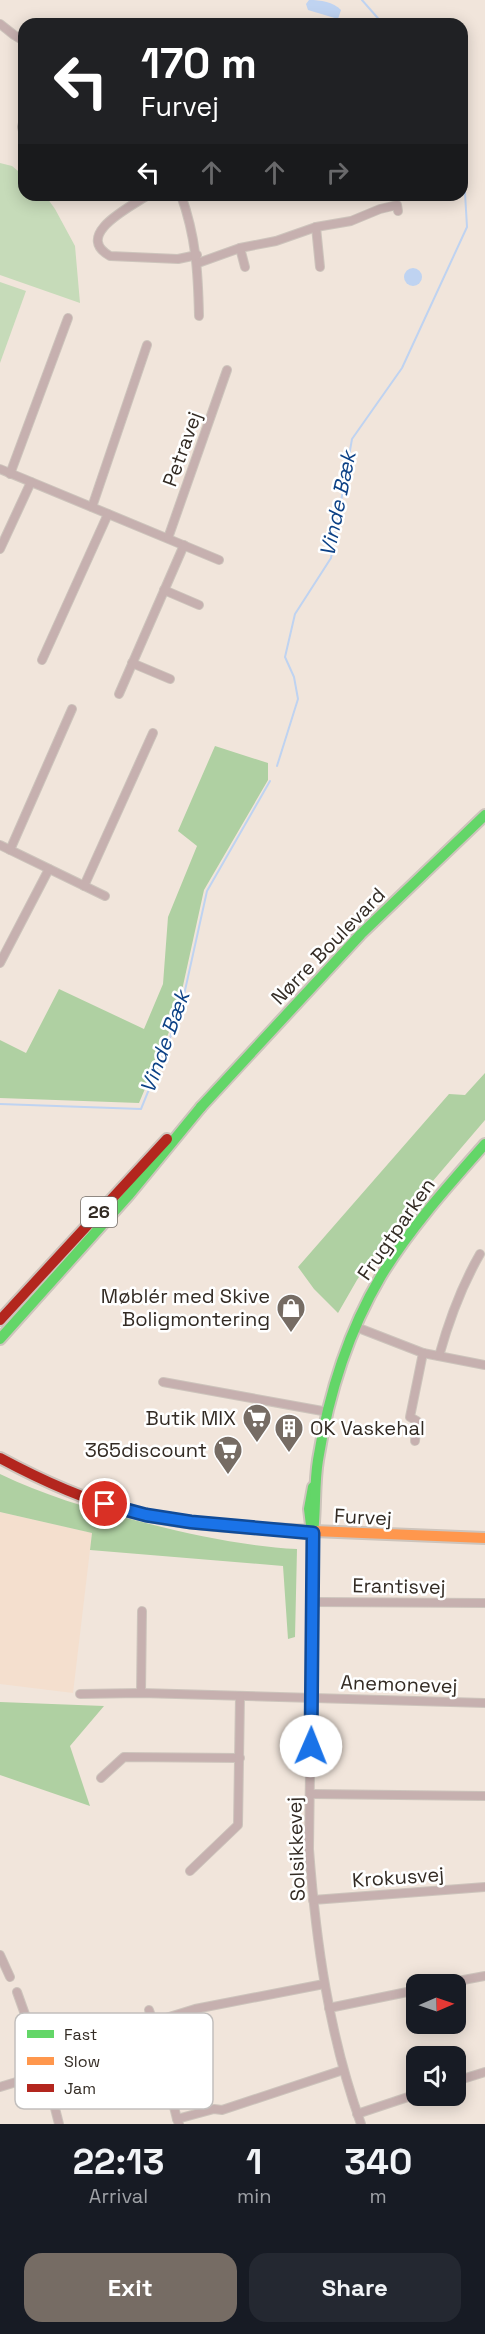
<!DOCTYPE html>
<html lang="en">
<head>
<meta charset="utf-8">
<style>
  :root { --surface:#171b24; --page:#242831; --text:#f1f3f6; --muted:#9ea1a6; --accent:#766c64 }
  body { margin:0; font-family:"Space Grotesk",sans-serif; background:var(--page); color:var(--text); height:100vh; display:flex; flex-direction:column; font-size:22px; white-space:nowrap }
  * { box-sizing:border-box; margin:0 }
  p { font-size:20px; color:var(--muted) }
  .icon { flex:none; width:33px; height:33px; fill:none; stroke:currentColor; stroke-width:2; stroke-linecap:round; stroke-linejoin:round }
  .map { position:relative; height:2124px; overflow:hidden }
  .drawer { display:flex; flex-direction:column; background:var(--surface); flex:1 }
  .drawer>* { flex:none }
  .banner { position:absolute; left:18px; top:18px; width:450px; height:183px; border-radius:18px; box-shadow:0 3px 15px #0003; background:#202124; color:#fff; overflow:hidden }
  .needle { width:39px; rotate:88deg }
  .tools { position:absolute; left:406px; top:1974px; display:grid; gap:12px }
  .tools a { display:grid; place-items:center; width:60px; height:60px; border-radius:12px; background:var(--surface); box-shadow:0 3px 15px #0003; font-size:30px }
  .pin { position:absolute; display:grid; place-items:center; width:51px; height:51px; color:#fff; margin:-26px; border:3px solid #fff; border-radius:50%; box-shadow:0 2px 6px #0007 }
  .me { position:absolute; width:66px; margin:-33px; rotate:1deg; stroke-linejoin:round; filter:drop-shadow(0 0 4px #0008) }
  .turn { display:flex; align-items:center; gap:21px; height:126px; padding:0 24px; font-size:27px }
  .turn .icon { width:78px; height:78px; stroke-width:2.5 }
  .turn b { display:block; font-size:42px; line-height:51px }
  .lanes { display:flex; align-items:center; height:57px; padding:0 24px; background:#0003; justify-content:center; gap:30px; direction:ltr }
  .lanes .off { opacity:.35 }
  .eta { display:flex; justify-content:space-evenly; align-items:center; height:102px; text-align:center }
  .eta b { font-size:36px; font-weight:600; line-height:42px }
  .cta { display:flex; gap:12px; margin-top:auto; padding:12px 24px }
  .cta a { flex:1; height:69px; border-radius:18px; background:var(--accent); color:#fff; font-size:24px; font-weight:600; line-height:69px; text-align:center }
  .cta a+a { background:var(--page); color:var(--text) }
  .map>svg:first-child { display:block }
  .built { fill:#f4dfce }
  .green { fill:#c6dbb9 }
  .forest { fill:#afd0a2 }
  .water { fill:#bfd3f1 }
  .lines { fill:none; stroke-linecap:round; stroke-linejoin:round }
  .stream { stroke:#bfd3f1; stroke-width:2 }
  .street-casing { stroke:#cdc4bc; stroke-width:10 }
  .fast-casing { stroke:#cdc4bc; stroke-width:14 }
  .slow-casing { stroke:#cdc4bc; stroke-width:14 }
  .jam-casing { stroke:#cdc4bc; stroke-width:14 }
  .street { stroke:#c6b0af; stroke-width:8 }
  .fast { stroke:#63d668; stroke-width:10 }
  .slow { stroke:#ff974d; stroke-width:10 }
  .jam { stroke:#b3261e; stroke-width:10 }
  .route-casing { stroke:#114b97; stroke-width:15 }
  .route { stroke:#1a73e8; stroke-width:10 }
  .labels { text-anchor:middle; stroke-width:5; stroke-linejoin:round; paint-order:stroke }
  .shield { fill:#fff; stroke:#706b66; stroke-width:1.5 }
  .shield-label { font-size:18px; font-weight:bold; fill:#332b24 }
  .street-label { font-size:20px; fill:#332b24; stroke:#fff }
  .poi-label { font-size:20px; fill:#332b24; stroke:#fff; text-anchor:end }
  .water-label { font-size:21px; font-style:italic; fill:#0c4186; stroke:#fff }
  .key { fill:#fff; stroke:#c2bfbd; stroke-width:1.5 }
  .key-label { font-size:16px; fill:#332b24 }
</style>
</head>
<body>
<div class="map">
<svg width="485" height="2124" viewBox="0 0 485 2124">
  <rect width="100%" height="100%" fill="#f1e5db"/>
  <path class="built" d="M0 1512 92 1533 73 1693 0 1684Z"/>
  <g class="green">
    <path d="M0 163 12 166 24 176V195H45L55 209 75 246 80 303 0 275Z"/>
    <path d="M0 282 26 291 0 363Z"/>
  </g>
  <g class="forest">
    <path d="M215 746 268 763V780L204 890 177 1013 139 1103 0 1098V1040L26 1053 59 989 144 1029 163 984 168 917 197 846 178 831Z"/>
    <path d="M485 1073V1120L391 1230 357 1280 338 1313 314 1289 298 1267 449 1094 465 1095Z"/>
    <path d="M0 1474C43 1495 88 1508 134 1520 188 1534 242 1546 297 1549L295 1637 288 1639 283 1566 90 1550 92 1533 0 1512Z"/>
    <path d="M0 1702 104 1706 70 1746 90 1806 0 1775Z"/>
  </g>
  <g class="water">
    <path d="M309 0C321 0 333 2 341 10L338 19 308 10 306 4Z"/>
    <circle cx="413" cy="277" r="9"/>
  </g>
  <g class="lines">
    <g class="stream">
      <path d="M362 0 383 24"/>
      <path d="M277 766 298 699 294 677 285 657 295 614 331 558 352 439 402 368 467 227 465 193 462 186"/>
      <path d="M0 1104 141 1109 180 1013 207 891 270 781"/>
    </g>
    <g class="street-casing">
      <g id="street">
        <path d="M0 24 14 35 24 41"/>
        <path d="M24 119 22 127 24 135"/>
        <path d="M148 195C130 207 73 235 110 256L178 259 197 255"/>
        <path d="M181 195C196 237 198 271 199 316"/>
        <path d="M316 227 320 267"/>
        <path d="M240 248 245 267"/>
        <path d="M198 263 240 248 276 241 316 227 351 221 380 209 397 205 398 211"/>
        <path d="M0 469 219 560"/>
        <path d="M10 474 68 318"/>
        <path d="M92 507 147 345"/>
        <path d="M168 538 227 370"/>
        <path d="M0 549 31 482"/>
        <path d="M164 590 199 605"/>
        <path d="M42 660 108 514"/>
        <path d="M132 663 170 679"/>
        <path d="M119 694 184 545"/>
        <path d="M0 845 105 896"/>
        <path d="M10 850 72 709"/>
        <path d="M84 886 153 733"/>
        <path d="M0 963 49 869"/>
        <path d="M356 1327 423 1353 485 1365"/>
        <path d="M439 1356C449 1320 461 1287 480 1254"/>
        <path d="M163 1382 328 1412"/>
        <path d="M415 1441 417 1421 410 1417 423 1353"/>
        <path d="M313 1533 309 1849C316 1943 329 2035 361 2124"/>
        <path d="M313 1602 485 1603"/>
        <path d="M141 1693 142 1611"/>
        <path d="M80 1694 141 1693 485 1703"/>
        <path d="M101 1778 124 1757 240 1758"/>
        <path d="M311 1794 485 1796"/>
        <path d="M190 1871 238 1825 240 1696"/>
        <path d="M313 1900 485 1887"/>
        <path d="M0 1955 10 1977"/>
        <path d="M442 1984 485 1976"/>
        <path d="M17 1992 46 2073 59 2124"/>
        <path d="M329 2008 417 1990"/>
        <path d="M149 2010 153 2022"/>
        <path d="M162 2049 153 2022 195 2009 324 1984"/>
        <path d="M456 2081 485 2072"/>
        <path d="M0 2087 46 2073"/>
        <path d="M174 2107 177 2119"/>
        <path d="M357 2114 417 2094"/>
        <path d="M179 2124 177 2119 214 2109 222 2110 343 2070"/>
      </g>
    </g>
    <g class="fast-casing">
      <g id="fast">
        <path d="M201 1107 361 934 485 815"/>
        <path d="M0 1339 128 1196 201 1107"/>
        <path d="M311 1525 309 1509 313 1487"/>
        <path d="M313 1533C316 1509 314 1484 318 1460 328 1397 348 1332 381 1276 410 1228 448 1186 485 1144"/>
      </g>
    </g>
    <g class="slow-casing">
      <path id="slow" d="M289 1530 485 1538"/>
    </g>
    <g class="jam-casing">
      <g id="jam">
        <path d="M0 1320 167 1139"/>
        <path d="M0 1458C39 1479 80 1498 124 1510 177 1524 233 1527 289 1530"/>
      </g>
    </g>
    <use href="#street" class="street"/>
    <use href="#fast" class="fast"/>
    <use href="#slow" class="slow"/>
    <use href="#jam" class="jam"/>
  </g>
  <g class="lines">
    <g class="route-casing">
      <path id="route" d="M105 1504 146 1515 191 1522 313 1533 311 1746"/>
    </g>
    <use href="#route" class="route"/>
  </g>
  <defs>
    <g id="shop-pin" transform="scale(1.5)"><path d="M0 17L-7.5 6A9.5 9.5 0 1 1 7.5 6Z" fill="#766c64" stroke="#fff"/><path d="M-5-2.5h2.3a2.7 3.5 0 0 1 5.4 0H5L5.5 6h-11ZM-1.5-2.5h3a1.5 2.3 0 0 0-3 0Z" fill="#fff"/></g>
    <g id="supermarket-pin" transform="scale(1.5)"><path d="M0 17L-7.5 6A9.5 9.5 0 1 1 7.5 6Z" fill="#766c64" stroke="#fff"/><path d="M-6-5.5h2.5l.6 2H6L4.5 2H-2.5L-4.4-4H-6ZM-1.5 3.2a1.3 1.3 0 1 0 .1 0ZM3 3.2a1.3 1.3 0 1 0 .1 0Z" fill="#fff"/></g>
    <g id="building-pin" transform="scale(1.5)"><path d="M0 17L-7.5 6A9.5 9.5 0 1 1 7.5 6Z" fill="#766c64" stroke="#fff"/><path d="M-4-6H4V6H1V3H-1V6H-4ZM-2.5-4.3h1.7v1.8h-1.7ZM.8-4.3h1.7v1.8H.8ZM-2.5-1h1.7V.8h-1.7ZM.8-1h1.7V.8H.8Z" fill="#fff"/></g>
  </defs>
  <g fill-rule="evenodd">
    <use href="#shop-pin" x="291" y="1308"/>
    <use href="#supermarket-pin" x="257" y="1418"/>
    <use href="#building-pin" x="289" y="1428"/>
    <use href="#supermarket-pin" x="228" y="1450"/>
  </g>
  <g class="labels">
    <rect class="shield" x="81" y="1197" width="36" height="30" rx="4.5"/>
    <g class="shield-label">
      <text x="99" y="1218">26</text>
    </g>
    <g class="street-label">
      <text transform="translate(182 449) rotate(-70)" y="7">Petravej</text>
      <text transform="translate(328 946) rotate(-46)" y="7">Nørre Boulevard</text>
      <text transform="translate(396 1229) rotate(-55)" y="7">Frugtparken</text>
      <text transform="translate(363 1517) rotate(3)" y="7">Furvej</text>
      <text transform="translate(399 1586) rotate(1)" y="7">Erantisvej</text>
      <text transform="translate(399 1684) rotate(2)" y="7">Anemonevej</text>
      <text transform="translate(296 1849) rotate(-92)" y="7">Solsikkevej</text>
      <text transform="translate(398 1877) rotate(-4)" y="7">Krokusvej</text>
    </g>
    <g class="poi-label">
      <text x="270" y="1303">Møblér med Skive<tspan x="270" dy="23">Boligmontering</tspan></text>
      <text x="236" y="1425">Butik MIX</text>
      <text x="310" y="1435" text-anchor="start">OK Vaskehal</text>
      <text x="207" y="1457">365discount</text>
    </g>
    <g class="water-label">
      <text transform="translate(338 504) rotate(-78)" y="7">Vinde Bæk</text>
      <text transform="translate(165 1042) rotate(-70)" y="7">Vinde Bæk</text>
    </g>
  </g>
  <rect x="15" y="2013" width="198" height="96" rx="9" class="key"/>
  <rect x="27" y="2030" width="27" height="8" fill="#63d668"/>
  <rect x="27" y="2057" width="27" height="8" fill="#ff974d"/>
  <rect x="27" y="2084" width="27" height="8" fill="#b3261e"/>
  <g class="key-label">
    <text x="64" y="2040">Fast</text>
    <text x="64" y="2067">Slow</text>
    <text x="64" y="2094">Jam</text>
  </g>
</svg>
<div class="tools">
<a><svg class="needle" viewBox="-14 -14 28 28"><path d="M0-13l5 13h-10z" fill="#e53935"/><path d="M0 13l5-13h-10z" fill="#9ea1a6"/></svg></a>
<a><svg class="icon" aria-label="sound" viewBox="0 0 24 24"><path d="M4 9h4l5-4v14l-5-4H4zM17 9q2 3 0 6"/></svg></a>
</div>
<div class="pin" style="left:105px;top:1504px;background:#d93025"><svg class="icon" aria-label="arrive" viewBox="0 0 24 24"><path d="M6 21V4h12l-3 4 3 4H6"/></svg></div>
<svg class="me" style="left:311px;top:1746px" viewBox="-20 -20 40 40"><circle r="19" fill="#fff"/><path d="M0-13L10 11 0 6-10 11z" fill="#1a73e8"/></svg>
<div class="banner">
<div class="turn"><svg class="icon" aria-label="left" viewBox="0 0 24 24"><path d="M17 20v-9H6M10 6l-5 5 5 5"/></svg><div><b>170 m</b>Furvej</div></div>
<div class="lanes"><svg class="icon" aria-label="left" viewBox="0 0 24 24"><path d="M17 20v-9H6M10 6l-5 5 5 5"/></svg><svg class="icon off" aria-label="ahead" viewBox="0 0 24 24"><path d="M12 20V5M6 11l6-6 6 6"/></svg><svg class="icon off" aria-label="ahead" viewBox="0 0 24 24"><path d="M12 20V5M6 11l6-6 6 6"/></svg><svg class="icon off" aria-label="right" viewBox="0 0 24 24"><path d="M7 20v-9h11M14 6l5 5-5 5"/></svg></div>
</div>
</div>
<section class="drawer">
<div class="eta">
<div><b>22:13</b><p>Arrival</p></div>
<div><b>1</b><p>min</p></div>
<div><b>340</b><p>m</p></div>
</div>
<div class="cta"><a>Exit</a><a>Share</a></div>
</section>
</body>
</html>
